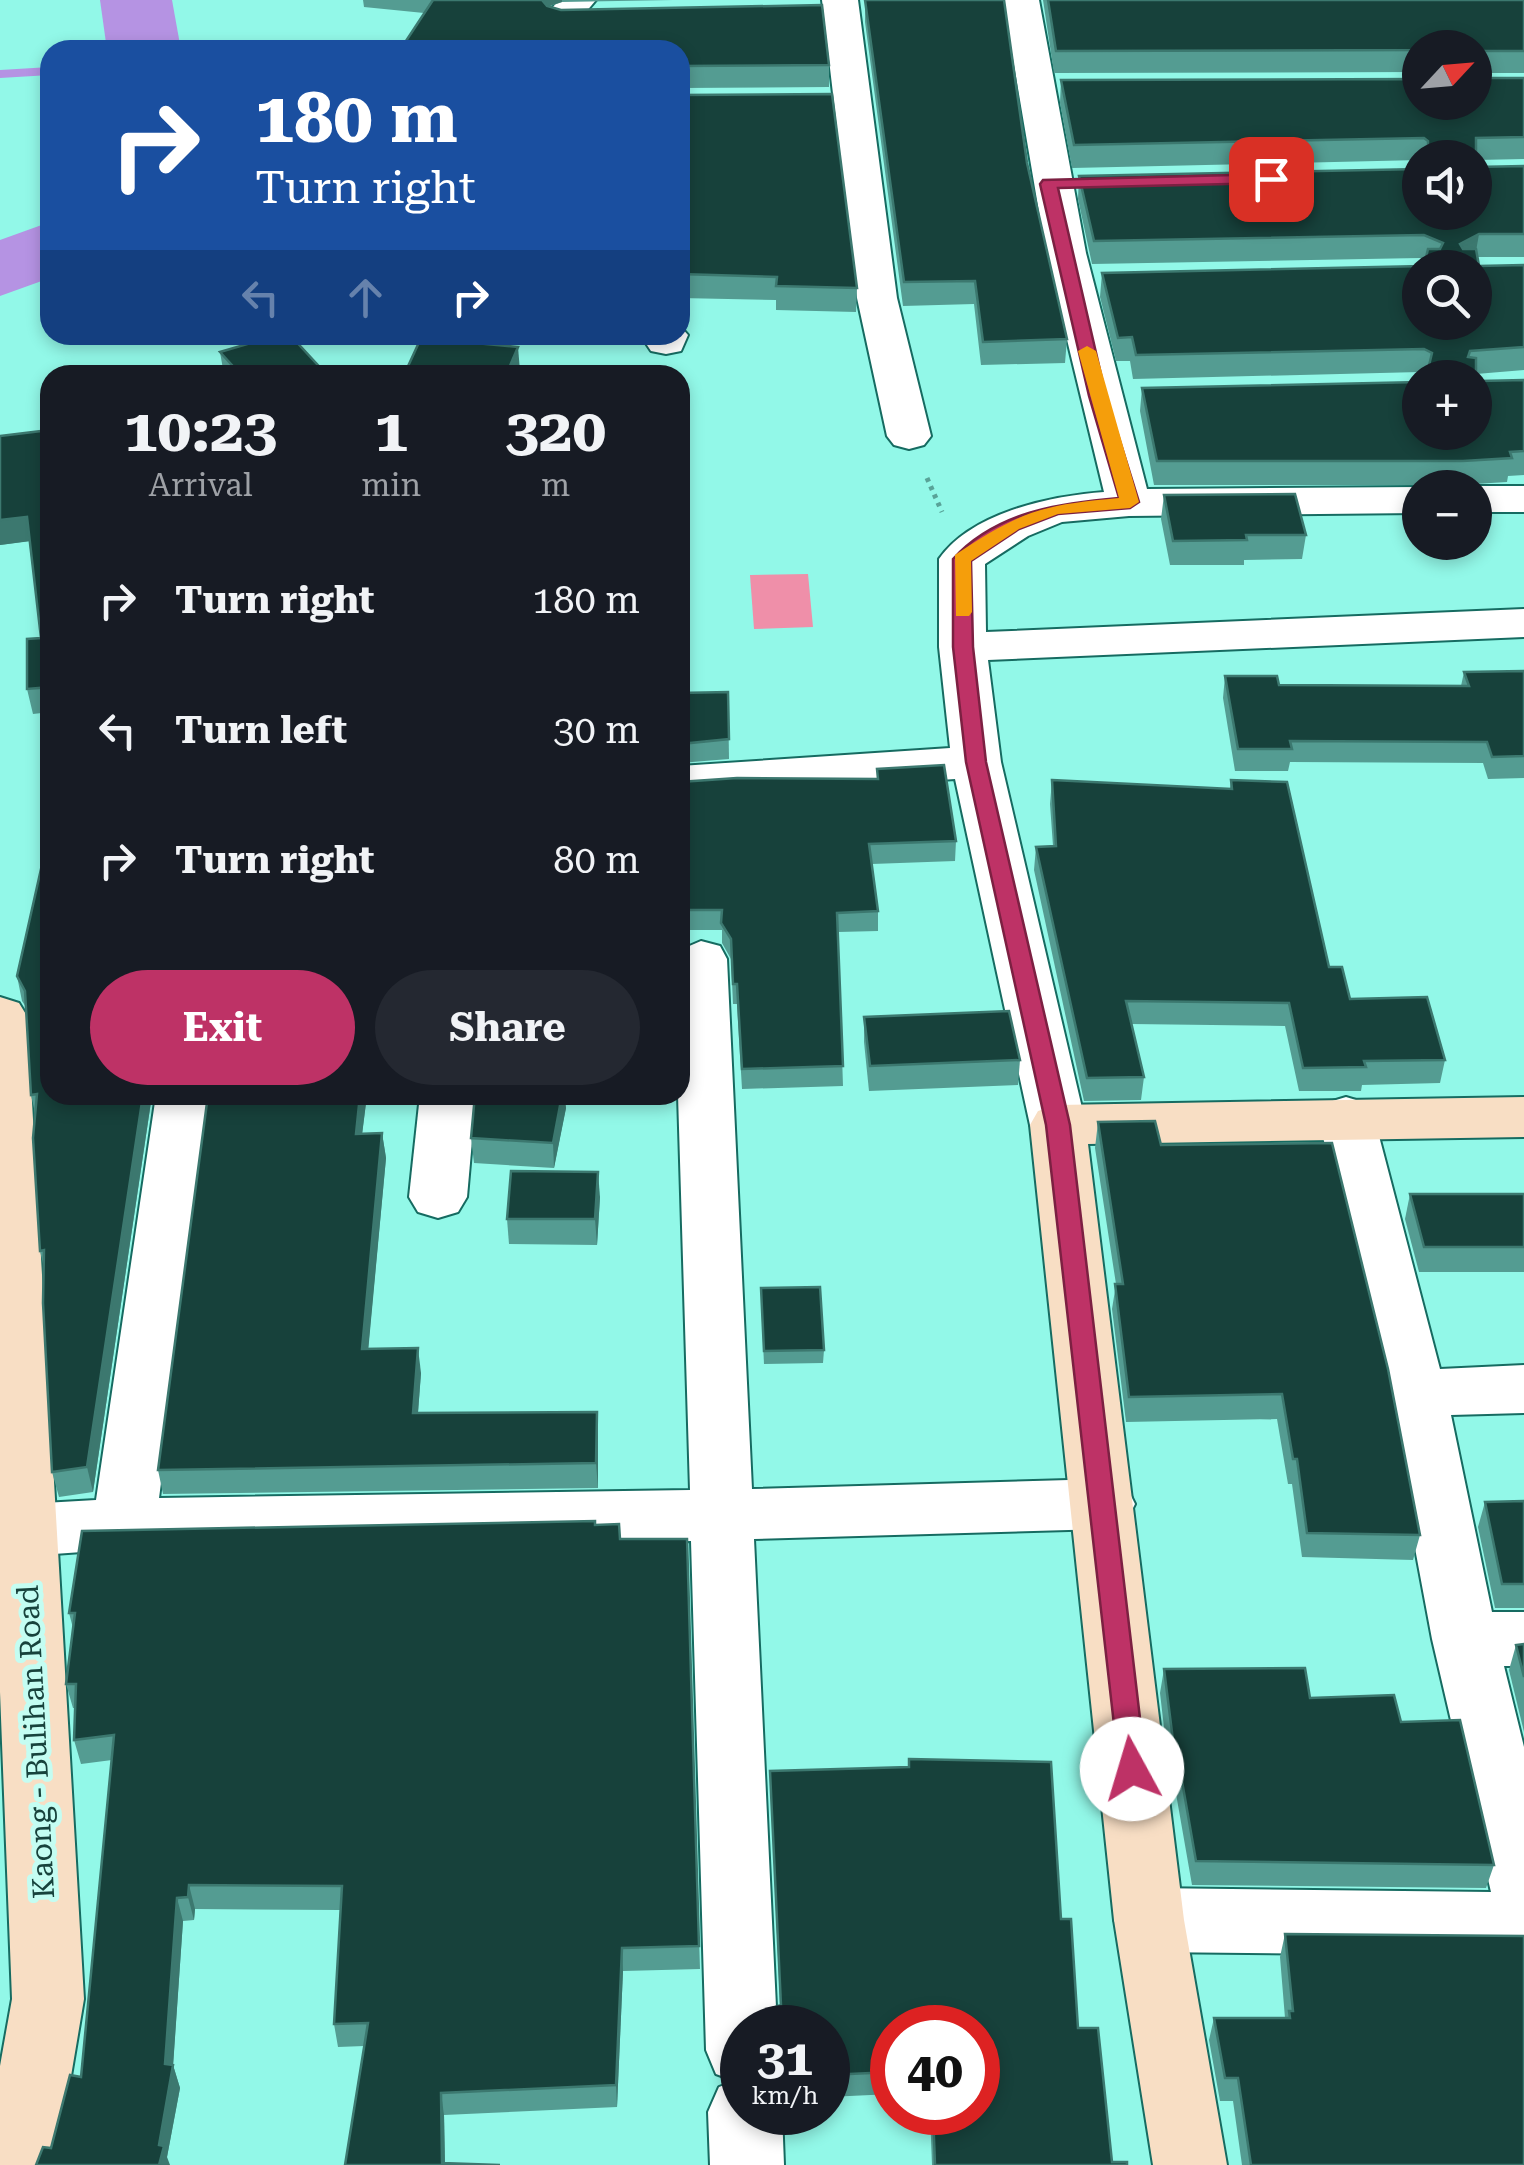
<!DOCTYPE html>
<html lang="en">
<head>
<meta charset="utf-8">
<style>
  :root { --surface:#171b24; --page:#242831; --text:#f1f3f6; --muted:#9ea1a6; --accent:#be3266 }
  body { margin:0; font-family:"Roboto Serif",serif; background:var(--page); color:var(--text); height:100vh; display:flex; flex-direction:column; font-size:38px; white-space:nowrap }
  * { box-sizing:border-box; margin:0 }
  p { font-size:32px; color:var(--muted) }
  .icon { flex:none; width:55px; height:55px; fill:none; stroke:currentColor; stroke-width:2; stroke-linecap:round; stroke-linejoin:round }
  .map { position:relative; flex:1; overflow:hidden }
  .drawer { position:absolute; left:40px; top:365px; width:650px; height:740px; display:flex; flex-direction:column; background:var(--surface); border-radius:30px; box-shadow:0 5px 15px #0003 }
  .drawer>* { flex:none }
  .top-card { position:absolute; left:40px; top:40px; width:650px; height:305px; border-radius:30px; box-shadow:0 5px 15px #0003; background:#1a4fa0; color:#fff; overflow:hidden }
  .needle { width:65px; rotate:64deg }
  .tools { position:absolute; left:1402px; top:30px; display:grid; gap:20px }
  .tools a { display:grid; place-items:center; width:90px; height:90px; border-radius:50%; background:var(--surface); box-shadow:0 5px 15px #0003; font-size:50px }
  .speed { position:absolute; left:720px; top:2005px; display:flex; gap:20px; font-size:50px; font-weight:700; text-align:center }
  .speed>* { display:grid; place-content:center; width:130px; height:130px; border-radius:50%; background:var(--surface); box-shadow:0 5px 15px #0003; line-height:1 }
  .speed small { font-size:25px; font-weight:400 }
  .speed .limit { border:15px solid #d22; background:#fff; color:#111 }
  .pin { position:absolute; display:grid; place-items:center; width:85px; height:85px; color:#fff; margin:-42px; border-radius:20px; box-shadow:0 5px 15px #0006 }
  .me { position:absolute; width:110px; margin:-55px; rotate:354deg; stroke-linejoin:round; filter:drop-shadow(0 0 8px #0008) }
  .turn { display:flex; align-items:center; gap:35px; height:210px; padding:0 50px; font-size:45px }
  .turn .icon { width:130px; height:130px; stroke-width:2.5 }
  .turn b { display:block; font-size:70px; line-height:85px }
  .lanes { display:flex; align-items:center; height:95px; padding:0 50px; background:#0003; justify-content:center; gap:50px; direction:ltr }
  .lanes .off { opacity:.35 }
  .eta { display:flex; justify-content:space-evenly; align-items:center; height:170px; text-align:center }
  .eta b { font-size:60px; font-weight:700; line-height:70px }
  .primary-button { display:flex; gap:20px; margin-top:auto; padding:20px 50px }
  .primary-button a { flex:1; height:115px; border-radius:60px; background:var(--accent); color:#fff; font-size:40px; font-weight:700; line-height:115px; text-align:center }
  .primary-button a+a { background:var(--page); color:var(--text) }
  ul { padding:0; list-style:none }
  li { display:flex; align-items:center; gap:30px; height:130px; padding:0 50px }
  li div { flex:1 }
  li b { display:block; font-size:38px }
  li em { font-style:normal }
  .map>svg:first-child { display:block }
  .green { fill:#ef8fa9 }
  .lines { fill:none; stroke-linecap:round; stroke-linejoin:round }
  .stream { fill:#b593e3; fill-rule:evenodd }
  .river { fill:#b593e3; fill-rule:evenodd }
  .street-casing { stroke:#166b61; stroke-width:4 }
  .secondary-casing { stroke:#166b61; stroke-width:4 }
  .path { stroke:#59a398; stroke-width:5; stroke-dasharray:4 5; stroke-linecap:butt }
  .street { fill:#fff; fill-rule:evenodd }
  .secondary { fill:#f8dec4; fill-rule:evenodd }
  .wall { fill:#549c92 }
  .shaded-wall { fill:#3c786f }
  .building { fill:#17413b; stroke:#3c786f; stroke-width:2.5; fill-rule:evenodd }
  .route { fill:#be3266; stroke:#7c2042; stroke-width:2.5 }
  .slow { fill:#f59e0b }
  .labels { text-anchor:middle; stroke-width:10; stroke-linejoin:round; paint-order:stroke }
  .street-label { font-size:30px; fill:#17423c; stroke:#c4fdf2 }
</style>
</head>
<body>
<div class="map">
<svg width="1524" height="2165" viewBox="0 0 1524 2165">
  <rect width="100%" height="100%" fill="#92f8e8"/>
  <path class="green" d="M808 574 813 627 754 629 750 575Z"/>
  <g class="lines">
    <path class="stream" d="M50 67V75L0 78V70Z"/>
    <g class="river">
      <path d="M100 0H172L181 50H107Z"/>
      <path d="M50 222V278L0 296V240Z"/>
    </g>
    <g class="street-casing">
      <g id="street">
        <path d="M559 0H596L554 50H516Z"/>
        <path d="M822 0H858L897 298 931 436 924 445 909 449 894 445 887 436 857 298Z"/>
        <path d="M1003 0H1039L1086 253 1147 489 1420 487 1423 488H1420V513L1129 516 1062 522 1028 536 985 564 986 632 1524 609V637L988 660 1001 762 1086 1125 1078 1139 1058 1145 1038 1139 1030 1125 955 779 680 798V766L950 748 939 647V559C972 512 1051 496 1104 492L1046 253Z"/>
        <path d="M680 326 688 335 681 351 666 354 651 351 645 342 646 335H680Z"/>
        <path d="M1475 486H1524V512H1475V488H1468Z"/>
        <path d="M701 941 720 946 727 959 752 1489 1104 1479 1126 1486 1135 1504 1126 1522 1104 1529 754 1539 777 2028H742V2112H782L784 2165H710L708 2112 719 2087 735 2081 716 2074 706 2050 691 1541 124 1549 26 1556 4 1548 0 1519 4 1512 26 1504 96 1500 156 1095H212L159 1498 690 1490 678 1095 680 950Z"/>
        <path d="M420 1095H476L467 1197 458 1212 438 1218 418 1212 409 1197Z"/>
        <path d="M1346 1097 1366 1103 1374 1117 1440 1369 1524 1365V1413L1451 1415 1492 1612H1524V1666H1504L1524 1747V1956L1149 1952 1124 1942 1114 1920 1124 1898 1149 1888 1491 1892 1432 1639 1386 1393 1318 1117 1326 1103Z"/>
      </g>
    </g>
    <g class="secondary-casing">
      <g id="secondary">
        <path d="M0 997 19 1003 27 1016 84 1999 56 2165H0V2066L12 1999 0 1692Z"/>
        <path d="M1524 1097V1137L1088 1144 1184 1920 1227 2165H1153L1114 1920 1030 1125 1038 1111 1058 1105Z"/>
      </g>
    </g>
    <path class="path" d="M927 478 942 512"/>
    <use href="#street" class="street"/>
    <use href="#secondary" class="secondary"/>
  </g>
  <g class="wall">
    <path d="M363 0H673L562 2 548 7 829 65V87L680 88V50L424 13 364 7Z"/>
    <path d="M865 0 1027 163 1067 339 1065 363 981 365 974 304 903 306 865 22Z"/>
    <path d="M1043 0H1524V73H1476V78H1524V159L1476 160V167L1524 166V257H1478L1479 266 1524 265V370L1476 374V377L1480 381 1524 380V475L1508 476 1507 482 1458 485H1154L1140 411 1142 388 1420 432 1426 375 1420 372 1133 379 1130 361H1116L1100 297 1102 273 1424 266 1425 260 1420 258 1092 264 1078 199 1079 176 1420 169 1475 158H1420V160L1072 168 1060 103 1061 80 1420 102 1475 48H1420V72L1054 73Z"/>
    <path d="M680 95 857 288 856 312 776 310V300L680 298Z"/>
    <path d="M220 352 327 375H224Z"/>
    <path d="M50 430V712L33 714 27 689 41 638 29 541 0 545V436Z"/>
    <path d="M1164 495 1306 535 1302 559 1244 560V565H1170L1161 519Z"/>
    <path d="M1524 671V778L1488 779 1483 763 1290 762 1288 771H1235L1223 698 1225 676 1279 685 1461 686 1464 672Z"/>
    <path d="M728 692 729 759 680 763V693Z"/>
    <path d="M877 769 956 841 955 861 872 864 878 911V931L838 932 843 1086 742 1089 737 1004H733L731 959 722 943V930H680V782L877 779Z"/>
    <path d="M1052 780 1230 789 1231 780 1329 967 1350 999 1445 1060 1440 1083 1362 1085 1361 1091H1299L1285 1026 1131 1024 1144 1077 1141 1100 1084 1101 1034 870 1036 847 1053 846 1050 804Z"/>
    <path d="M50 829V1095H152L93 1492 59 1497 52 1472 44 1268 40 1251 35 1113 31 1095 26 1007 22 1001 17 976Z"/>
    <path d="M864 1017 1020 1060 1018 1085 869 1091 864 1042Z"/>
    <path d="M208 1095H367L362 1134 382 1133 386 1158 368 1349 421 1373 418 1413 597 1412 598 1437V1488L163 1494 158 1470Z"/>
    <path d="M566 1108 554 1168 474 1163 471 1138Z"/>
    <path d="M1098 1122 1161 1145 1420 1535 1413 1560 1302 1557 1292 1484H1288L1277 1419 1126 1422 1112 1309 1116 1284 1095 1148Z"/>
    <path d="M1410 1194H1524V1272H1419L1405 1219Z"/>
    <path d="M600 1197 597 1245 509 1244 507 1219Z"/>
    <path d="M761 1301 824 1350 823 1363 764 1364Z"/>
    <path d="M1524 1501V1608H1495L1478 1527 1485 1502Z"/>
    <path d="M595 1525 620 1539H687L700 1969 623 1971 617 2107 444 2115 445 2164 345 2165 364 2046 338 2047 334 2024 340 1910 195 1909 194 1920 183 1921 173 2065 180 2088 167 2157 51 2148 81 2077 112 1760 81 1764 74 1740 75 1708H73L66 1684 73 1628 69 1613Z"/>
    <path d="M1524 1644V1732L1509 1670 1516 1645Z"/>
    <path d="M1164 1669 1310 1698 1401 1722 1494 1865 1486 1888 1192 1885 1175 1788H1171L1160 1693Z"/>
    <path d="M770 1771 1061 1919 1078 2028 1112 2162 1127 2165H932L930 2112H978L892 2028V2094L828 2097V2028H769V2009L780 2005Z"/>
    <path d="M1285 1934 1524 2165H1242L1233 2101H1220L1209 2040 1214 2018H1285L1280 1957Z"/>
  </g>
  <g class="shaded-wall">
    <path d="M540 0H562V2L546 7Z"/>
    <path d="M1479 234 1475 257 1455 267 1460 244Z"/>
    <path d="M518 347 520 371 518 375H506Z"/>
    <path d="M27 517 31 541 0 545V520Z"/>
    <path d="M143 1095H152L93 1492 87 1467Z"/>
    <path d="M360 1095H367L359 1159 356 1134Z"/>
    <path d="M562 1095H565L566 1108 554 1168 553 1143Z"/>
    <path d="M382 1133 386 1158 366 1374 362 1349Z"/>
    <path d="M598 1172 600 1197 597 1245 595 1219Z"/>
    <path d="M418 1348 421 1373 416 1438 413 1413Z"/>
    <path d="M597 1412 598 1437V1488L596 1463Z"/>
    <path d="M189 1885 195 1909 194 1920 188 1897Z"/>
    <path d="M177 1898 183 1921 173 2067V2065L180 2088 167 2157 170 2165H159V2145Z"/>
    <path d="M622 1948 623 1971 617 2107 616 2085Z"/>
    <path d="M441 2093 444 2115 445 2165H442Z"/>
  </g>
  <g class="building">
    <path d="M433 0H542L547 6 561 10 822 5 829 65 680 66V50H400Z"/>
    <path d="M865 0H1004L1027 163 1067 339 983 342 975 281 904 282Z"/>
    <path d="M1048 0H1524V51H1476V78H1524V137L1476 138V167L1524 166V234H1479L1460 244 1463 249H1476L1479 266 1524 265V347L1470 351 1468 357 1476 358V377L1480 381 1524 380V451L1510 452 1512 458 1463 461H1157L1142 388 1420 382V432H1475V378H1426L1432 353 1424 349 1136 355 1132 337 1118 338 1102 273 1424 266 1428 249H1440L1443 243 1424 235 1094 241 1079 176 1420 169V212H1475V158H1428V141L1424 138 1074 145 1061 80 1420 79V102H1475V48H1420V50L1056 51ZM1420 268H1475V322H1420Z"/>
    <path d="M832 94 857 288 776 286 777 277 680 274V95Z"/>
    <path d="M278 335H290L327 375H241L220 352Z"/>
    <path d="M421 338 518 347 506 375H404Z"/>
    <path d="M50 430V687L27 689V639L41 638 27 517 0 520V436Z"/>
    <path d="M1295 494 1306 535H1246L1247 540 1173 541 1164 495Z"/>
    <path d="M1524 671V756L1492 757 1487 742 1290 741 1292 749H1238L1225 676H1277L1279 685 1469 686 1464 672Z"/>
    <path d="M728 692 729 739 680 744V693Z"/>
    <path d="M944 765 956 841 869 844 878 911 837 913 843 1066 742 1069 737 984H733L731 939 721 923 722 910H680V782L737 778 878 779 877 769Z"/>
    <path d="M1052 780 1232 789 1231 780 1287 782 1329 967H1342L1350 999 1427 997 1445 1060 1364 1061 1366 1067 1303 1068 1289 1003 1126 1001 1144 1077 1087 1078 1036 847 1056 846Z"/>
    <path d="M50 829V1095H143L87 1467 52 1472 43 1303 44 1250 40 1251 33 1138 37 1094 31 1095 25 991 17 976Z"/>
    <path d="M1009 1011 1020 1060 870 1066 864 1017Z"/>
    <path d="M208 1095H360L356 1134 382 1133 362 1349 418 1348 413 1413 597 1412 596 1463 158 1470Z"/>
    <path d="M475 1095H562L553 1143 471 1138Z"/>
    <path d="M1155 1121 1161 1145 1332 1143 1388 1369 1420 1535 1307 1533 1297 1459H1293L1282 1394 1129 1397 1115 1284H1123L1098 1122Z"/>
    <path d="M511 1171 598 1172 595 1219H507Z"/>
    <path d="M1410 1194H1524V1247H1424Z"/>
    <path d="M820 1287 824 1350 764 1351 761 1288Z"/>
    <path d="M1524 1501V1584H1502L1485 1502Z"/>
    <path d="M595 1521V1525L619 1524 620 1539H687L699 1946 622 1948 616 2085 441 2093 442 2163 500 2165H345L368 2023 334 2024 342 1886 189 1885 188 1897 177 1898 165 2064 173 2065 159 2145 164 2146 159 2165H36L43 2147 51 2148 70 2075 81 2077 114 1735 74 1740 76 1684H66L75 1613H69L82 1531Z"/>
    <path d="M1524 1644V1677L1516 1645Z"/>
    <path d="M1305 1668 1310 1698 1394 1695 1401 1722 1460 1720 1494 1865 1196 1861 1179 1764H1176L1164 1669Z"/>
    <path d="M909 1759 1051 1762 1061 1919H1071L1078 2028H1098L1112 2162H1127V2165H935L933 2112H978V2028H892V2072L828 2075V2028H771L769 2009 781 2005 770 1771 909 1767Z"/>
    <path d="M1285 1934 1524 1936V2165H1251L1238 2078H1225L1214 2018H1290L1289 2011H1293Z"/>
  </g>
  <path class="route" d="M1271 174 1279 179 1277 183 1058 188 1106 396 1139 502 1130 508 1058 514 1019 529 971 561 973 647 986 762 1070 1125 1146 1769 1142 1777 1132 1781 1123 1777 1119 1769 1046 1125 966 762 953 647V559C996 512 1059 503 1119 498L1089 396 1040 184 1043 180Z"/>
  <path class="slow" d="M1087 346 1096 351 1139 502 1130 508 1058 514 1019 529 971 561 972 612 969 616H956L955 555C1021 511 1041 505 1119 498L1078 351Z"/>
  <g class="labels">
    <g class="street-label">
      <text transform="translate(36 1742) rotate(-93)" y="10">Kaong - Bulihan Road</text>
    </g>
  </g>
</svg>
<div class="tools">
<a><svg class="needle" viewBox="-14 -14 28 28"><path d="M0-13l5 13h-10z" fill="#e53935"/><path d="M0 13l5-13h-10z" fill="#9ea1a6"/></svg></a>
<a><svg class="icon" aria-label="sound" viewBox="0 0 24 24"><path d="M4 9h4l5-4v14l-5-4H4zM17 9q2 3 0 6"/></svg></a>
<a><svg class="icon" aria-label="search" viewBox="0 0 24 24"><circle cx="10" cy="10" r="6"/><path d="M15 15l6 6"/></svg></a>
<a>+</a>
<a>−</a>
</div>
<div class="speed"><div>31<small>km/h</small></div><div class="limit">40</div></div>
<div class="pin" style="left:1271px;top:179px;background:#d93025"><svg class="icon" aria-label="arrive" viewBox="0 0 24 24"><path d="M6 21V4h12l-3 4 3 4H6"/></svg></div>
<svg class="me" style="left:1132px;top:1769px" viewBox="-20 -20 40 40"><circle r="19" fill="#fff"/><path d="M0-13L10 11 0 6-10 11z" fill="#be3266"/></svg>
<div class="top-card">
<div class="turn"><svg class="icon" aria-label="right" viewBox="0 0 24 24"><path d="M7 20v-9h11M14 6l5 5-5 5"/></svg><div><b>180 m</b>Turn right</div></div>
<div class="lanes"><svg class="icon off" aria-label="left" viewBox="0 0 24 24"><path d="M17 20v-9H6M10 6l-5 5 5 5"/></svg><svg class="icon off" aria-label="ahead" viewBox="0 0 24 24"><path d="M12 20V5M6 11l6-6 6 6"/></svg><svg class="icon" aria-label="right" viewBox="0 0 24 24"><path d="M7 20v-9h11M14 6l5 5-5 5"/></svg></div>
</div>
<section class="drawer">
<div class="eta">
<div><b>10:23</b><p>Arrival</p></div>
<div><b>1</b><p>min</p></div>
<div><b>320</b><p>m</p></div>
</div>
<ul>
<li><svg class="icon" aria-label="right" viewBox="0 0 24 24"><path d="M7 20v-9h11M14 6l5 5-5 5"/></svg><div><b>Turn right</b></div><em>180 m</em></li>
<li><svg class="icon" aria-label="left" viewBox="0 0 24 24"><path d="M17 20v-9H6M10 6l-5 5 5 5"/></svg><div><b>Turn left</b></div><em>30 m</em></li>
<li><svg class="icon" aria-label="right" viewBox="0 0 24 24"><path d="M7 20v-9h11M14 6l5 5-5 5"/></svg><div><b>Turn right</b></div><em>80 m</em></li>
</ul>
<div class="primary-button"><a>Exit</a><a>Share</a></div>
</section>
</div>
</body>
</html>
